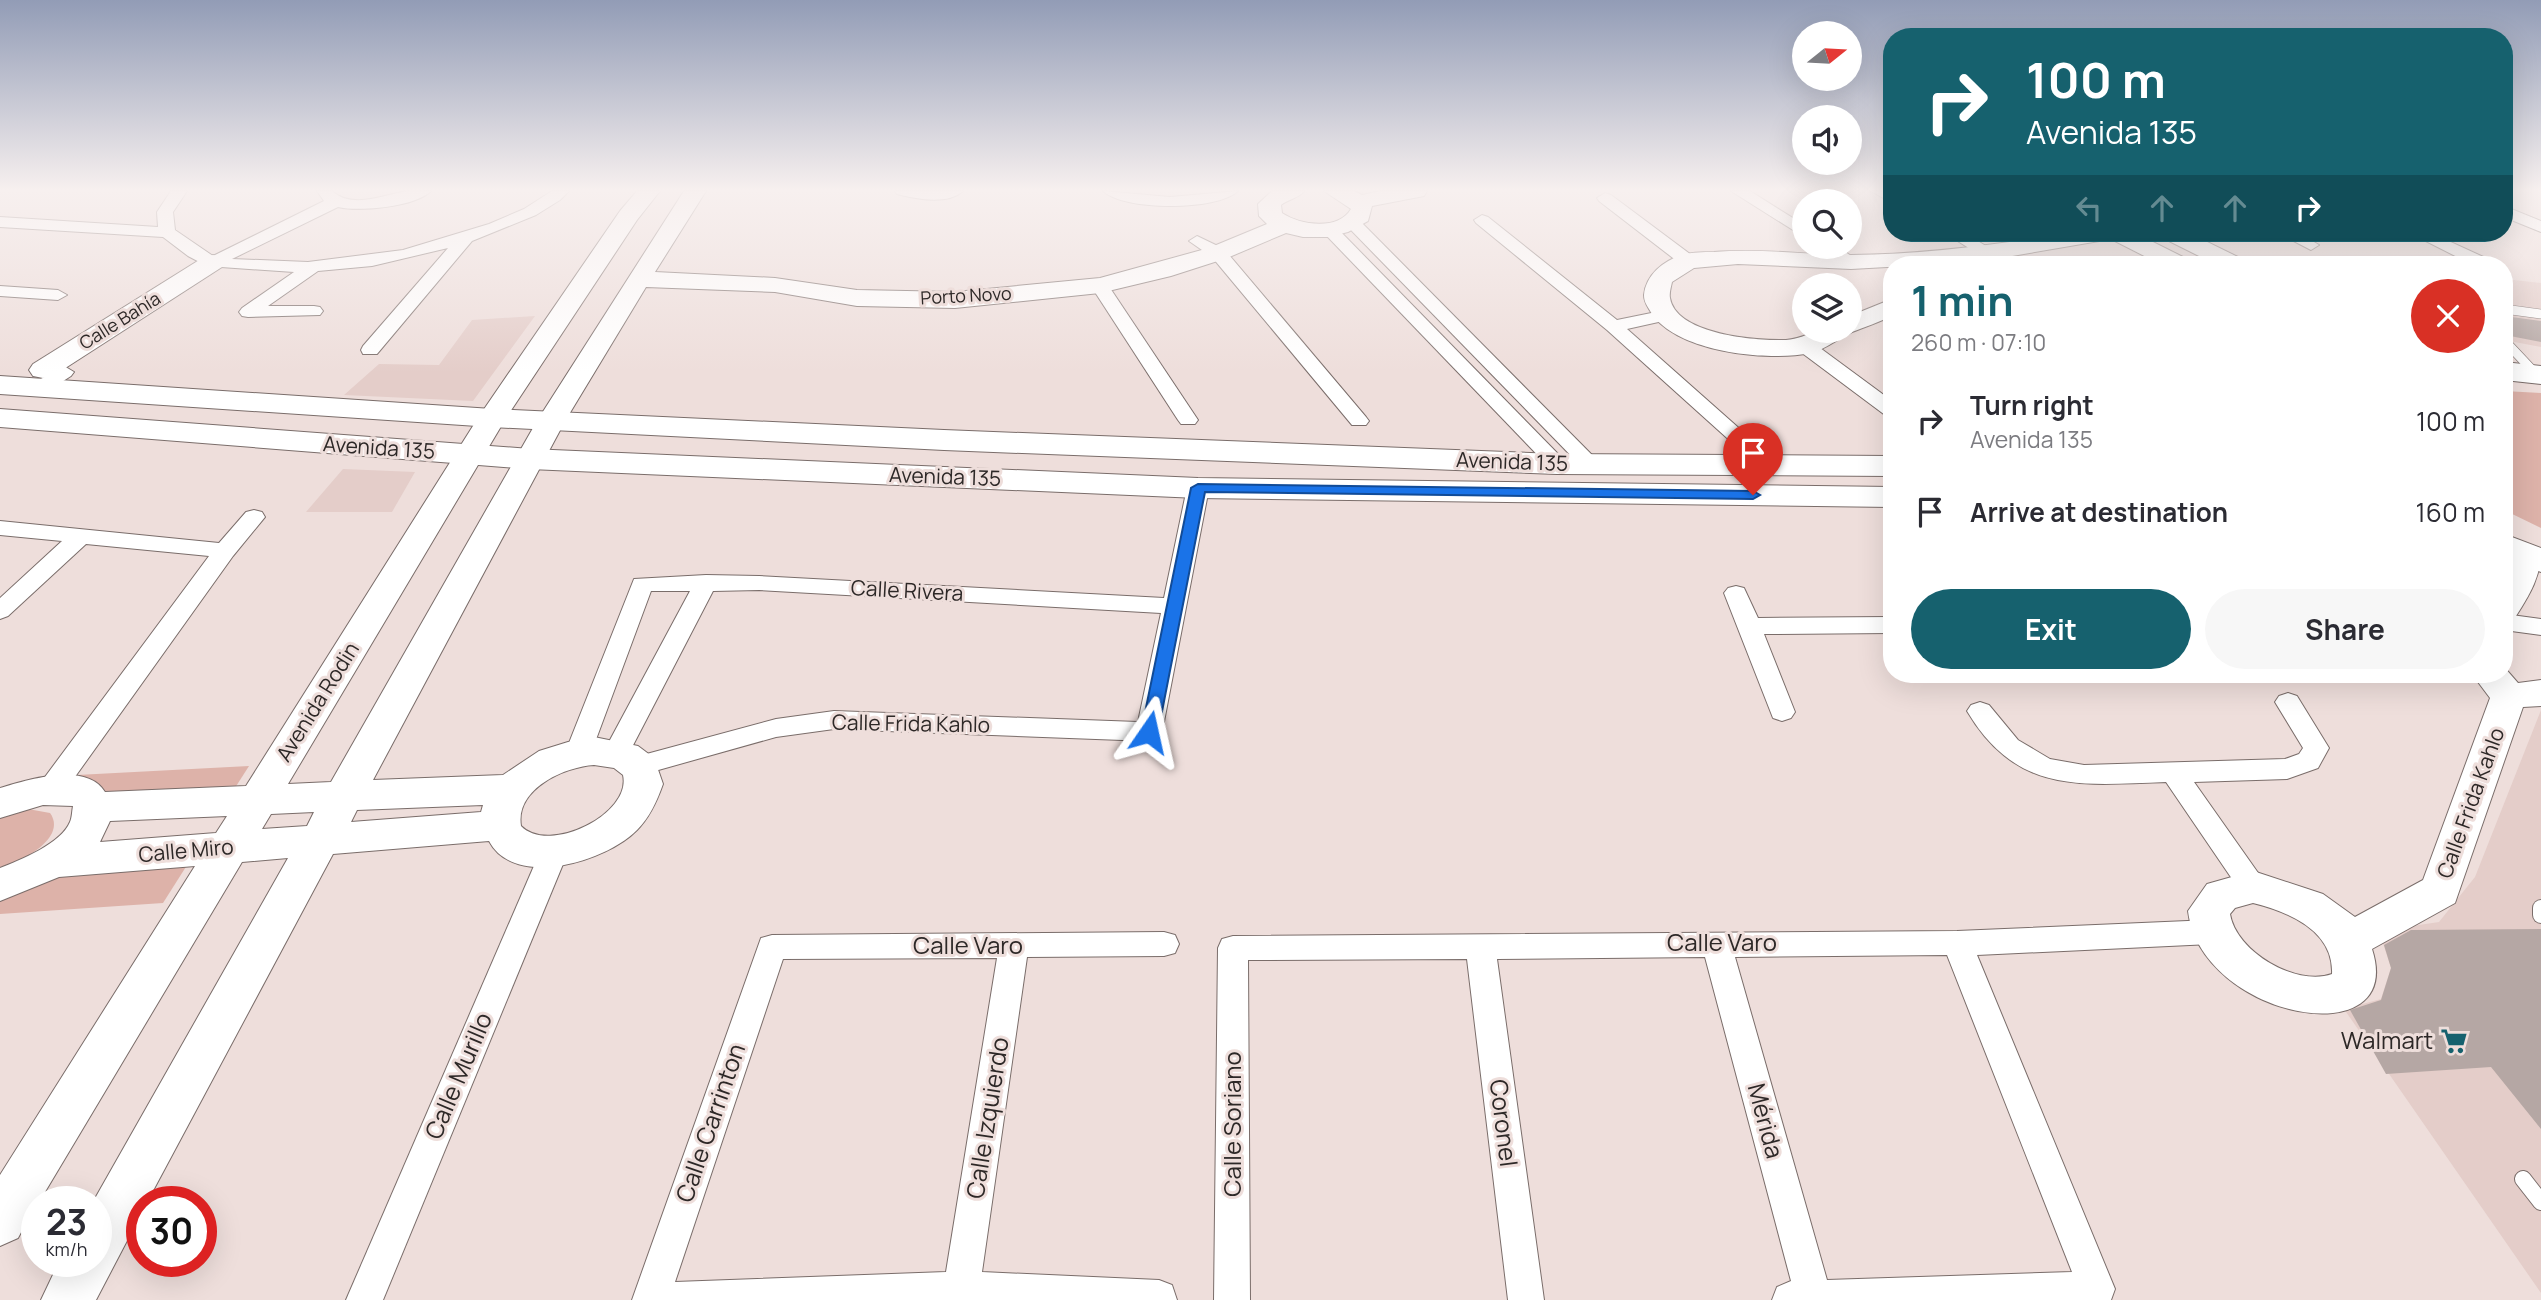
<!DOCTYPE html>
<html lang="en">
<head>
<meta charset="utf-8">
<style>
  :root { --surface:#fff; --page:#f7f7f7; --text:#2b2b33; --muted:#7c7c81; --accent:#16616e }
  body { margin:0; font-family:Manrope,sans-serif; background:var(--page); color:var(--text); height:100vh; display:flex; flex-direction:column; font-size:26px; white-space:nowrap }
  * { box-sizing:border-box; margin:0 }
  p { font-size:23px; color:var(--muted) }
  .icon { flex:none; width:38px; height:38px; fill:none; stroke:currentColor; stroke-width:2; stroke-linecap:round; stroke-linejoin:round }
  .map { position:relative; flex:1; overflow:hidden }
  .drawer { position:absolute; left:1883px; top:256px; width:630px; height:427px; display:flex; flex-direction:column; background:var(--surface); border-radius:28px; box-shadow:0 7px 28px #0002 }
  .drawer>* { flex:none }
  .guide { position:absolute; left:1883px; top:28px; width:630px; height:214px; border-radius:28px; box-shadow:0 7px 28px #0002; background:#16616e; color:#fff; overflow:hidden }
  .needle { width:46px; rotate:72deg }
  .fabs { position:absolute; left:1792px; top:21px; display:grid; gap:14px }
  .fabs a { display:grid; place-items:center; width:70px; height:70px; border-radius:50%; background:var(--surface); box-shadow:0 7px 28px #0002; font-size:35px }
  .speed { position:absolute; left:21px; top:1186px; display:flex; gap:14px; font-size:35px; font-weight:700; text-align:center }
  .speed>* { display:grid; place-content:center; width:91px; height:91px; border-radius:50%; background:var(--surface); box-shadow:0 7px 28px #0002; line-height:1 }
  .speed small { font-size:18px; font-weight:400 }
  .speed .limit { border:10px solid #d22; background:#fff; color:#111 }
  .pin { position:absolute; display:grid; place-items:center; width:60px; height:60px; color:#fff; margin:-72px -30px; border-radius:50% 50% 50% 0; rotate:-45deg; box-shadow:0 0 7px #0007 }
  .pin .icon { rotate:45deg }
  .me { position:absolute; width:77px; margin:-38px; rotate:11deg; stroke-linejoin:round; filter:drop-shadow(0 0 5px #0008) }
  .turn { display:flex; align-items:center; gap:24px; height:147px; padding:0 28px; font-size:32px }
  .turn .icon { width:91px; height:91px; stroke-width:2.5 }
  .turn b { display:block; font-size:49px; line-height:60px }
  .lanes { display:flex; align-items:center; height:66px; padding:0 28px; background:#0003; justify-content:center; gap:35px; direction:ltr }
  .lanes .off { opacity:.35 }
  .round { display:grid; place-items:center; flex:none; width:74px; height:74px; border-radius:37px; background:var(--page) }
  .summary { display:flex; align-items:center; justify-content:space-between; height:119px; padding:0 28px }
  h1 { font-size:42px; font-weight:700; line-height:52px; color:var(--accent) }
  .primary-button { display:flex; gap:14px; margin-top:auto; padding:14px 28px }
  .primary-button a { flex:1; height:80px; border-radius:42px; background:var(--accent); color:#fff; font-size:28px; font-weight:700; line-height:80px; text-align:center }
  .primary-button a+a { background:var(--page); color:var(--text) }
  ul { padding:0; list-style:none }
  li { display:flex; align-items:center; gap:21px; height:91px; padding:0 28px }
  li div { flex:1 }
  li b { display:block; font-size:26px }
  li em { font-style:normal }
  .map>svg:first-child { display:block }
  .built { fill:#e4cdc9 }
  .green { fill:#ddb2a9 }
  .building { fill:#b5a7a4 }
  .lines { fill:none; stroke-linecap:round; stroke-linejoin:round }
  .lane-far1-casing { stroke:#7a6d6a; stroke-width:10 }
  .lane-casing { stroke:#7a6d6a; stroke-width:18 }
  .street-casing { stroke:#7a6d6a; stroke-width:2 }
  .secondary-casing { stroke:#7a6d6a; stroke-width:2 }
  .primary-casing { stroke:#7a6d6a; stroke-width:2 }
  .lane-far1 { stroke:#fff; stroke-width:9 }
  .lane { stroke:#fff; stroke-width:16 }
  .street { fill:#fff; fill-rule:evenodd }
  .secondary { fill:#fff; fill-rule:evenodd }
  .primary { fill:#fff; fill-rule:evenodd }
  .route { fill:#1a73e8; stroke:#114b97; stroke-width:2 }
  .labels { text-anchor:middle; stroke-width:6; stroke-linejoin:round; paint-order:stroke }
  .far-street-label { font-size:18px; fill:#2d2827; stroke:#eededb }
  .street-label { font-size:21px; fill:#2d2827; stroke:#eededb }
  .near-street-label { font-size:24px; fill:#2d2827; stroke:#eededb }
  .near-poi-label { font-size:24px; fill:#2d2827; stroke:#eededb; text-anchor:end }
</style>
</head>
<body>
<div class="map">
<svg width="2541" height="1300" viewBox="0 0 2541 1300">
  <rect width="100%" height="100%" fill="#eededb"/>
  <g class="built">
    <path d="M2504 279 2541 283V347L2504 340Z"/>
    <path d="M535 316 473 401 344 395 379 364 439 365 472 320Z"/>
    <path d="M343 469 415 472 392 512H306Z"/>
    <path d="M2541 710V1293L2344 1009 2381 999 2391 968 2379 931 2439 922 2475 877Z"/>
  </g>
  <g class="green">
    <path d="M2504 391 2541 393V528L2504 510Z"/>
    <path d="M249 766 233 791 108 799 74 779 77 775Z"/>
    <path d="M28 809 50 813C68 838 20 863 0 867V817Z"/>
    <path d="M189 862 163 903 0 914V899L51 875Z"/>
  </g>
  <g class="building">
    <path d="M2504 316 2541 321V342L2510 336Z"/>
    <path d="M2541 929V1129L2491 1067 2386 1074 2350 1010 2381 1000 2391 968 2384 945 2411 930Z"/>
  </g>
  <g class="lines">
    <g class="lane-far1-casing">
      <g id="lane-far1">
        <path d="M2504 309 2541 314"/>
        <path d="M2504 340 2536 374"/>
      </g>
    </g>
    <g class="lane-casing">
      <g id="lane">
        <path d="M2541 908V915"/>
        <path d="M2523 1179 2541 1202"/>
      </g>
    </g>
    <g class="street-casing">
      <g id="street">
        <path d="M171 191H187L173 212 175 230 213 256 324 201 317 191H332C353 210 385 194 408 191 415 190 423 191 431 191 415 207 359 212 338 207L232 259 308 262 403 250 489 224 524 209 552 191H569L560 200 536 215 472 241 377 354H363L361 350 363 346 448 248 372 266 318 271 268 306H314L320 307 323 311 320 315 248 317 242 316 239 312 242 308 294 272 207 266 188 256 163 237 0 227V217L158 227 157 212Z"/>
        <path d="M895 191H963C948 205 916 199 897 194Z"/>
        <path d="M1103 191 1170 197 1238 191C1217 211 1124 211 1103 191Z"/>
        <path d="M1731 191H1750L1804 225V237Z"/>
        <path d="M1871 191 1892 192V203Z"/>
        <path d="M1605 193 1611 195 1694 257 1697 261 1694 265H1682L1599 201 1597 198Z"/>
        <path d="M2504 206 2541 221V232L2504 217Z"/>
        <path d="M1482 215 1488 217 1617 320 1666 310 1672 311 1675 315 1672 319 1627 329 1741 430 1744 434 1741 438H1727L1607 330 1476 223 1474 220Z"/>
        <path d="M1353 218 1359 220 1597 460 1600 464 1597 468H1583L1347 226 1345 223Z"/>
        <path d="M1329 224 1335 226 1564 460 1567 464 1564 468H1550L1323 232 1321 229Z"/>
        <path d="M1945 233H1965L1997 253 1995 257H1983Z"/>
        <path d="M2278 233H2299L2319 245 2311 250Z"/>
        <path d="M2410 233H2431L2490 260 2493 264H2471Z"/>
        <path d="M1197 236 1224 249 1366 417 1369 421 1366 425H1352L1212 257 1189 241Z"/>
        <path d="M1819 247H1838L1860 262 1857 266H1845Z"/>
        <path d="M1100 281 1106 282 1198 420 1195 424H1181L1178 420 1091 286Z"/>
        <path d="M0 286 58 290 67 295 58 300 0 296Z"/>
        <path d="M1805 340 1812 342 1892 401V417L1885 415 1798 350 1796 346Z"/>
        <path d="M64 366 74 372 71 376 46 392H32L29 388 32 384Z"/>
        <path d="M1198 482 1206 483 1209 488 1162 732 1158 739 1149 741 834 729 776 737 637 776 628 773 624 766 628 759 776 719 834 711 1138 722 1161 613 759 590 713 591 629 753 625 760 616 763 607 760 603 753 690 591H651L591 753 587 760 578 763 569 760 565 753 634 579 706 575 759 576 1164 598 1187 488 1190 483Z"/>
        <path d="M254 510 262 512 265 517 233 556 62 795 52 798 42 795 38 788 42 781 209 556 86 544 8 616 0 619V598L62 541 0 535V521L219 543 246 512Z"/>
        <path d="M1736 586 1744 588 1758 618 1892 617V633L1764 634 1795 712 1791 718 1782 721 1773 718 1724 593 1728 588Z"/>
        <path d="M2504 614 2541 619V635L2504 630Z"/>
        <path d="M2288 693 2297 696 2329 748 2318 768 2287 779 2194 782 2268 887 2263 895 2253 899 2243 895 2166 782C2081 785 2017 795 1967 711L1971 705 1980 702 1989 705 2018 740 2050 759 2084 765 2285 759 2299 754 2303 748 2275 702 2279 696Z"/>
        <path d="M554 841 564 844 568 852 383 1300H346L540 852 544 844Z"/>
        <path d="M2211 920 2222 923 2226 932 2222 941 2211 944 1977 955 2115 1289 2111 1300H1772L1777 1287 1791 1281 1705 957 1497 959 1544 1300H1508L1467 959 1248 960 1250 1300H1214L1218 948 1222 939 1233 936 1957 931ZM1947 955 2072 1272 1827 1280 1735 957Z"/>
        <path d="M1164 932 1175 935 1179 944 1175 953 1164 956 1027 957 982 1272 1159 1280 1172 1285 1177 1300H632L761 938 772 935ZM997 958 946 1272 675 1282 783 959Z"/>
      </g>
    </g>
    <g class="secondary-casing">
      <g id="secondary">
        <path d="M637 191H660L637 220 506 418 288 784 331 782 537 421 684 191H706L655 272 775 278 857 290 955 292 1100 278 1209 248 1267 224 1259 216 1258 204 1272 191H1304C1298 199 1288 199 1281 205L1282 213C1300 225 1338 231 1351 209L1324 191H1354L1362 195 1380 191H1427L1424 196 1372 206 1368 221 1348 232 1328 237H1303L1286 233 1227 258 1171 276 1100 293 955 308 857 306 775 292 646 287 565 421 373 780 503 775 539 751 568 742 594 737 638 746 654 758 663 784C657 801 650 817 637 830 607 861 515 890 489 841L333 854 147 1202H142V1212L96 1300H41L59 1262H96V1202H93L288 858 242 862 39 1202H37L18 1238 0 1246V1175L195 866 59 877 0 901V868C20 860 61 844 70 822 72 818 72 811 73 806L43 805 0 818V788C26 780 87 761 105 792L246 786 478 418 620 211ZM594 765 614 768 623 775C632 814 549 855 521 826 515 789 564 767 594 765ZM483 805 481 812 351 822 357 810ZM314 812 307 826 262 829 271 814ZM227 816 216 833 100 842 110 821Z"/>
        <path d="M2068 233H2135L2187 259 2190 264H2160L2111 239 1989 260 1892 264V267H1887L1851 269 1738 264 1694 268 1672 282C1671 287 1669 293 1670 298 1676 335 1758 341 1786 340 1798 339 1806 335 1817 331 1826 328 1840 331 1850 331V316L1892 299V316C1879 322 1865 327 1852 332 1838 338 1827 349 1810 353 1768 362 1671 352 1649 309 1646 304 1644 301 1644 295 1646 275 1663 261 1682 255 1692 252 1703 252 1714 252 1760 248 1805 255 1851 255 1924 254 1996 245 2068 233Z"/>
        <path d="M2159 233H2189L2242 259 2245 264H2215L2163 238Z"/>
        <path d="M213 255 222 257 225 262 222 267 53 376 43 378 33 376 29 370 33 364 204 257Z"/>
        <path d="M2529 546 2541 550C2541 576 2530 594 2516 616L2504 619V578L2518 549Z"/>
        <path d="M2504 667 2518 683 2541 680V706L2523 707 2455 903 2372 949C2407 1057 2201 1019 2188 911L2207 884 2253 871 2323 894 2355 917 2423 880 2490 698 2472 674H2504ZM2253 903C2289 912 2334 931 2332 974 2297 987 2236 952 2230 914L2235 908Z"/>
      </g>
    </g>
    <g class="primary-casing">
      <g id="primary">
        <path d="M2504 362 2541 366V384L2504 380Z"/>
        <path d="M0 376 492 409 944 430 1557 454 1892 456V476L1557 474 944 450 492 427 0 394Z"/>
        <path d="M0 409 530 449 1198 478 1892 487V507L1198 498 530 469 0 427Z"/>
        <path d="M2504 534 2541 548V572L2504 558Z"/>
      </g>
    </g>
    <use href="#lane-far1" class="lane-far1"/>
    <use href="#lane" class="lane"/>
    <use href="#street" class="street"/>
    <use href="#secondary" class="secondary"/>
    <use href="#primary" class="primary"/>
  </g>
  <linearGradient id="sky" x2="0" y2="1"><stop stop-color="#929cb6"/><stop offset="0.51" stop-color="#f7f0ef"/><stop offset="1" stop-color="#f7f0ef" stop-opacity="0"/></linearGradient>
  <rect width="2541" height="373" fill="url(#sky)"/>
  <path class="route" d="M1198 484 1753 491 1760 495 1753 499 1205 492 1158 732 1149 738 1141 732 1191 488Z"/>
  <defs>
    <g id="supermarket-bare" transform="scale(2.1)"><path d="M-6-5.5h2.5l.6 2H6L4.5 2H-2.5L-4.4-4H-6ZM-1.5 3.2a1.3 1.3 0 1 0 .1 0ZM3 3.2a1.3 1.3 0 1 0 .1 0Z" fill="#16616e" stroke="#eededb" stroke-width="2.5" paint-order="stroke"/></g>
  </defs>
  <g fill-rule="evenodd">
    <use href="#supermarket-bare" x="2454" y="1041"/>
  </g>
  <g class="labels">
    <g class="far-street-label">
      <text transform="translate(966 296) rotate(-3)" y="6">Porto Novo</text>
      <text transform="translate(120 321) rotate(-32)" y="6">Calle Bahía</text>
    </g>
    <g class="street-label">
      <text transform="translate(379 448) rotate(4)" y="7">Avenida 135</text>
      <text transform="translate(1512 462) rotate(2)" y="7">Avenida 135</text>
      <text transform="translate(945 477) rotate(2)" y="7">Avenida 135</text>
      <text transform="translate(907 591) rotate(3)" y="7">Calle Rivera</text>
      <text transform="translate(318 702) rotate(-58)" y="7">Avenida Rodin</text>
      <text transform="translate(911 724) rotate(1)" y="7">Calle Frida Kahlo</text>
      <text transform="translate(2471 803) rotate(-70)" y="7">Calle Frida Kahlo</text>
      <text transform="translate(186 851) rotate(-5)" y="7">Calle Miro</text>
    </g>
    <g class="near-street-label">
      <text x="1722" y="951">Calle Varo</text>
      <text x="968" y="954">Calle Varo</text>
      <text transform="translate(459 1076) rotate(-67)" y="8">Calle Murillo</text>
      <text transform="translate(988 1118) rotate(-81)" y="8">Calle Izquierdo</text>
      <text transform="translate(1765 1121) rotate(75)" y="8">Mérida</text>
      <text transform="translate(711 1123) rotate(-71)" y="8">Calle Carrinton</text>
      <text transform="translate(1503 1123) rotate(83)" y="8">Coronel</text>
      <text transform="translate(1233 1124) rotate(-90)" y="8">Calle Soriano</text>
    </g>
    <g class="near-poi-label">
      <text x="2433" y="1049">Walmart</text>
    </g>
  </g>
</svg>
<div class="fabs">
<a><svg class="needle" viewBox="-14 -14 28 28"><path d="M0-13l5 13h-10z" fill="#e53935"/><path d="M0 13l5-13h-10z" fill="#7c7c81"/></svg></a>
<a><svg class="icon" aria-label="sound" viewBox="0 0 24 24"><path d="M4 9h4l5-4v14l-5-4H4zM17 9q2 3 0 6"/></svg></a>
<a><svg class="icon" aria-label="search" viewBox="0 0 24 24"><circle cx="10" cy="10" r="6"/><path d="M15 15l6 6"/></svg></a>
<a><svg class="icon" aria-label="layers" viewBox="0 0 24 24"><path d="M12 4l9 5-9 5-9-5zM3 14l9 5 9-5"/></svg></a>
</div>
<div class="speed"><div>23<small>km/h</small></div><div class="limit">30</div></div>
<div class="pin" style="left:1753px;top:495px;background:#d93025"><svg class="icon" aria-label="arrive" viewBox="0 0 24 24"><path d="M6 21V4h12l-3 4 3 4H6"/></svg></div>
<svg class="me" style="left:1149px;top:732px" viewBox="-20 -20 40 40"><path d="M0-17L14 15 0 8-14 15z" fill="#1a73e8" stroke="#fff" stroke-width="4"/></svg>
<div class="guide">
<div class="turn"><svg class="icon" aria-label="right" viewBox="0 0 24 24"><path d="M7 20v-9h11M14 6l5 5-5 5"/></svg><div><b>100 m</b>Avenida 135</div></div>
<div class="lanes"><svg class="icon off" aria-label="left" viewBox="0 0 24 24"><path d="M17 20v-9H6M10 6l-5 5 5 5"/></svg><svg class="icon off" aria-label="ahead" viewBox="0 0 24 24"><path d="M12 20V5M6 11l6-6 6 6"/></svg><svg class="icon off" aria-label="ahead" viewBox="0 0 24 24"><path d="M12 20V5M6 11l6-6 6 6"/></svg><svg class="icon" aria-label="right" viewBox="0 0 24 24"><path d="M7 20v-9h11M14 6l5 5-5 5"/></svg></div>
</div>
<section class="drawer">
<div class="summary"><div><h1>1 min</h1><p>260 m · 07:10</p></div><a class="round" style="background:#d93025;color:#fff"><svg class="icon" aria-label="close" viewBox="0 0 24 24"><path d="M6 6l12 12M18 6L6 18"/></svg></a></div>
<ul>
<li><svg class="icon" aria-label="right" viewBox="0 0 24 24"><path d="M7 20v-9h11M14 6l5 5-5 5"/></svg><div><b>Turn right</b><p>Avenida 135</p></div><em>100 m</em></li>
<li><svg class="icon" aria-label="arrive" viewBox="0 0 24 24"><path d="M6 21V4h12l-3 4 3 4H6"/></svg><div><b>Arrive at destination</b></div><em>160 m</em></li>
</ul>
<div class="primary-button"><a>Exit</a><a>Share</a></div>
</section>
</div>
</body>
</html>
